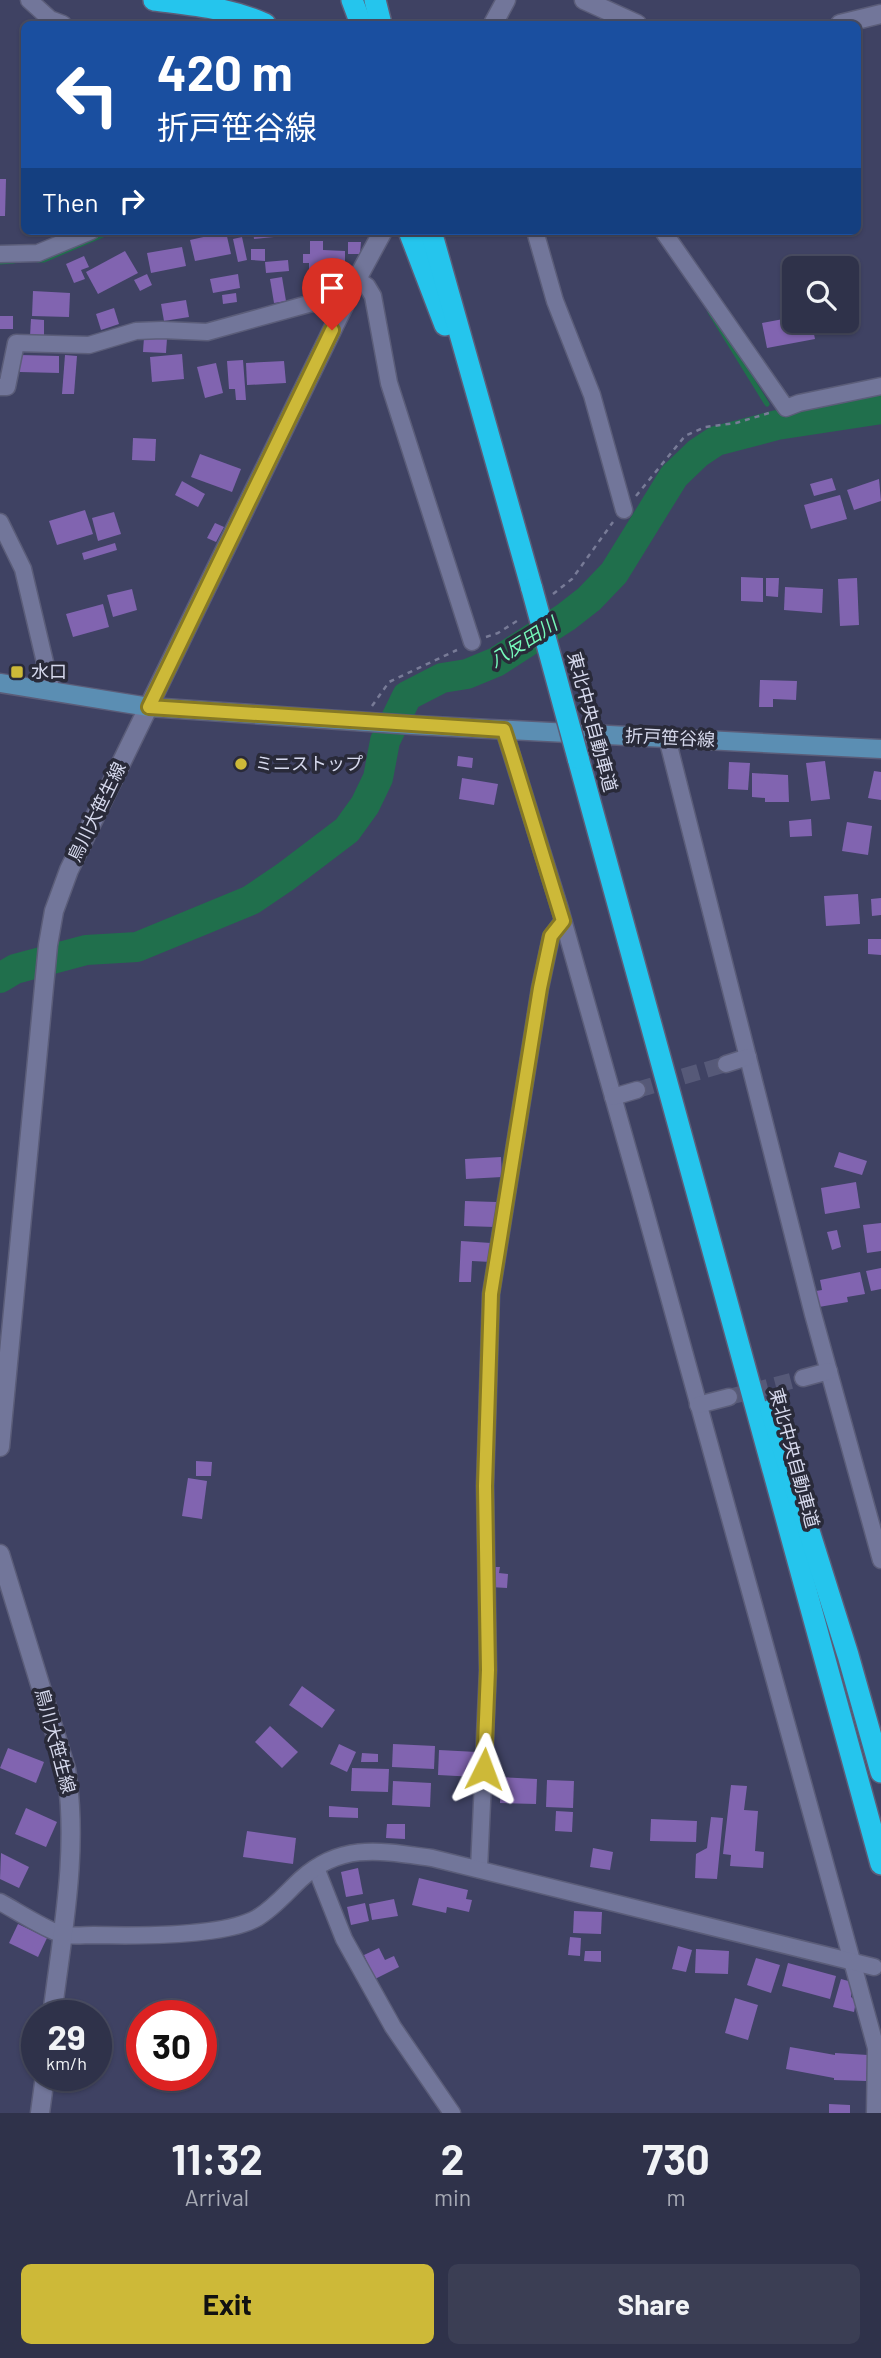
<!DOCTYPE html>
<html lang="en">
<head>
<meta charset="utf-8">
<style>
  :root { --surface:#2f324a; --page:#3b3e54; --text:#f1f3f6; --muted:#a7aab5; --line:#4a4d62; --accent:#cdb938 }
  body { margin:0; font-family:Barlow,"Noto Sans JP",sans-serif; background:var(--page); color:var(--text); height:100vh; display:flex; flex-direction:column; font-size:26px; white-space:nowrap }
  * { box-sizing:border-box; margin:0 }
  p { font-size:23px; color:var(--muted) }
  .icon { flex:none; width:38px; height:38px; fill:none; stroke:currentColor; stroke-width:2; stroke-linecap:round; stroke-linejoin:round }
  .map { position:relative; height:2113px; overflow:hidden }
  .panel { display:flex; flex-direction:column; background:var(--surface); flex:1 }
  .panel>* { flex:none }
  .hud { position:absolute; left:21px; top:21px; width:840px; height:214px; border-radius:10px; box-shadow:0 2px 5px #0004,0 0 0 2px var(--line); background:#1a4fa0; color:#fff; overflow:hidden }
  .buttons { position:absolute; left:782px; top:256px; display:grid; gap:14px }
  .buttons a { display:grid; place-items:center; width:77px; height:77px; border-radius:10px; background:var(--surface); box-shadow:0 2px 5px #0004,0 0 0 2px var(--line); font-size:35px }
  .speed { position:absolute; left:21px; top:2000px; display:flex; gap:14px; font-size:35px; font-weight:700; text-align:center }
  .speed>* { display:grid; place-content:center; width:91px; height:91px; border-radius:50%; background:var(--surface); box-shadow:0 2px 5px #0004,0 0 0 2px var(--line); line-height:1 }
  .speed small { font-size:18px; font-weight:400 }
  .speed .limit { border:10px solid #d22; background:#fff; color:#111 }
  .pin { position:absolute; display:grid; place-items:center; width:60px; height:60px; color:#fff; margin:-72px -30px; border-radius:50% 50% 50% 0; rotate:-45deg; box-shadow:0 0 7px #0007 }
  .pin .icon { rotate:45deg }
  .me { position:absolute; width:77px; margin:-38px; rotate:3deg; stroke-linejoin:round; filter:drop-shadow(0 0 5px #0008) }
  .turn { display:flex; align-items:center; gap:24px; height:147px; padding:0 21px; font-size:32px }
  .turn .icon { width:91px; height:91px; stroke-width:2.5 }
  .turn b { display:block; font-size:49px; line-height:60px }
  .then { display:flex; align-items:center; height:66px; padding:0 21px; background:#0003; gap:14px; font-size:26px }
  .eta { display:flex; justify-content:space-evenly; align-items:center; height:119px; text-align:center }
  .eta b { font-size:42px; font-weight:700; line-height:49px }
  .cta { display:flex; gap:14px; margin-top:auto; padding:14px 21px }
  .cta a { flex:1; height:80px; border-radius:10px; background:var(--accent); color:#111; font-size:28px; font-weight:700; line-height:80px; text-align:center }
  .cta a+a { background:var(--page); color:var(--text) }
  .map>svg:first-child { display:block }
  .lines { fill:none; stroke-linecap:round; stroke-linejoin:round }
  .stream { stroke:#206f4c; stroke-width:5 }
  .river { stroke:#206f4c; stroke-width:30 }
  .building { fill:#8164b0 }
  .minor-tunnel { stroke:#565978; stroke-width:16; stroke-dasharray:16 8; stroke-linecap:butt }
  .minor-casing { stroke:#5b5d79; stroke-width:19 }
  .tertiary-casing { stroke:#5b5d79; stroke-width:21 }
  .secondary-casing { stroke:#5b5d79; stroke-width:21 }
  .motorway-casing { stroke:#5b5d79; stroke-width:24 }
  .path { stroke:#787b97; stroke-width:2.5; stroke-dasharray:5 5; stroke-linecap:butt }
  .minor { stroke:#72769a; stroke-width:16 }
  .tertiary { stroke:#72769a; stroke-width:18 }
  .secondary { stroke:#5b8eb3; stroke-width:18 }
  .motorway { stroke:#25c5ed; stroke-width:21 }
  .motorway-bridge-casing { stroke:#5b5d79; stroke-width:24; stroke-linecap:butt }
  .motorway-bridge { stroke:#25c5ed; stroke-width:21 }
  .route-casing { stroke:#857824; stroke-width:18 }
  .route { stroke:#cdb938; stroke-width:12 }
  .poi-dot { fill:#cdb938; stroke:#292a39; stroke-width:2.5 }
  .labels { text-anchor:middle; stroke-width:7; stroke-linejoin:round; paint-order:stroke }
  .poi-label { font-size:18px; fill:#d6d9ed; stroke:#292a39; text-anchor:start }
  .street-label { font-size:18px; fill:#d6d9ed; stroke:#292a39 }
  .water-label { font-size:19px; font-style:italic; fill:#76f9ba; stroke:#292a39 }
</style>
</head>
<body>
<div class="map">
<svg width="881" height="2113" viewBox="0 0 881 2113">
  <rect width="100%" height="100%" fill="#3f4263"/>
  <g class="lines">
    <g class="stream">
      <path d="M38 260H44L112 231"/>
      <path d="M0 262 14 261"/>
      <path d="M710 312 767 404"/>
    </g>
    <path class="river" d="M0 978 15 969 86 950 137 947 251 900 285 877 347 830 365 805 378 778 385 741 407 696 442 678 467 674 496 662 566 617 589 599 614 573 674 476 698 453 716 441 777 425 881 409"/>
  </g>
  <g class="building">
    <path d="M0 179H6L5 216H0Z"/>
    <path d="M253 231H273L274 237 254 239Z"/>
    <path d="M226 232 231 254 195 261 190 240Z"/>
    <path d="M242 237 247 260 238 262 233 239Z"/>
    <path d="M310 241H323V250L345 251V274H334V279H316V274L309 273V263H303V254H310Z"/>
    <path d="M348 242H361L360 254H348Z"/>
    <path d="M182 247 186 266 151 273 147 253Z"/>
    <path d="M251 249H265V261L251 260Z"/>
    <path d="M125 251 138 273 98 294 86 272Z"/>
    <path d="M84 256 89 267 81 270 85 279 74 283 66 264Z"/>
    <path d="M288 260 289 271 266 273 265 262Z"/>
    <path d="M147 274 152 285 140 291 134 280Z"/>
    <path d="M238 274 240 288 213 293 210 279Z"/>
    <path d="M282 277 286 301 274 303 270 279Z"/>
    <path d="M33 291 70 293 69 317 32 316Z"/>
    <path d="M236 293 237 302 223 304 222 295Z"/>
    <path d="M186 300 189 317 164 321 161 304Z"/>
    <path d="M114 308 119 324 101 330 96 314Z"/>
    <rect x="0" y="316" width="13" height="13"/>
    <path d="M794 317V320H811L815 339 767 348 762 323Z"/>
    <path d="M31 319 44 320V336H30Z"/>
    <path d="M144 337 167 338 166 353 143 352Z"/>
    <path d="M182 354 184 379 152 382 150 357Z"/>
    <path d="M20 355 59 356V373L20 372Z"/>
    <path d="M65 355 77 356 74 394H62Z"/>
    <path d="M243 360 246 400H236L235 389H229L227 361Z"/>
    <path d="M284 361 286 383 247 385 246 363Z"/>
    <path d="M216 363 223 393 205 398 197 367Z"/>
    <path d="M133 438 156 439 155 461 132 460Z"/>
    <path d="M200 454 241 469 232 492 191 477Z"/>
    <path d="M832 478 836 490 814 496 810 484Z"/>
    <path d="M879 479 881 501 854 510 847 490Z"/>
    <path d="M182 481 205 494 198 507 175 495Z"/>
    <path d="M840 495 847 519 811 529 804 505Z"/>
    <path d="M85 510 93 534 57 545 49 521Z"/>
    <path d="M114 512 121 534 98 541 92 518Z"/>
    <path d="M215 523 224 527 216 542 207 538Z"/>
    <path d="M115 543 117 550 84 560 82 553Z"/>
    <path d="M741 577 763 578V602L741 601Z"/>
    <path d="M766 578H779L778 597 766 596Z"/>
    <path d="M857 578 859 625 840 626 838 579Z"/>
    <path d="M785 587 823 589 822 613 784 610Z"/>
    <path d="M132 589 137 610 113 617 107 595Z"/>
    <path d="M103 604 109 627 73 637 66 614Z"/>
    <path d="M760 680 797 681 796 700 773 699V707H759Z"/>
    <path d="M458 756 473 758 472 768 457 766Z"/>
    <path d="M825 761 830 799 811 801 806 763Z"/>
    <path d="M729 762 750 763 748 790 728 789Z"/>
    <path d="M874 771 881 772V800L868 798Z"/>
    <path d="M752 773 788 775 789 802H765V798L752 797Z"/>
    <path d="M462 778 498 784 494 805 459 799Z"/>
    <path d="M811 819 812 836 790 837 789 821Z"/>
    <path d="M847 822 872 826 868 855 842 851Z"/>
    <path d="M858 894 860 924 826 926 824 896Z"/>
    <path d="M881 898V915L872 916 871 899Z"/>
    <path d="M868 939H881V955L868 954Z"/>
    <path d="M839 1152 867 1161 862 1175 834 1167Z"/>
    <path d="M501 1157 502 1177 466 1179 465 1159Z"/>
    <path d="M856 1182 860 1208 825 1214 821 1188Z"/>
    <path d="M465 1201 496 1202 495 1227 464 1226Z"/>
    <path d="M881 1223V1251L867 1253 863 1225Z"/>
    <path d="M837 1230 841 1247 832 1250 827 1232Z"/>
    <path d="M461 1241 491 1243V1262L472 1261 471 1282H459Z"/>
    <path d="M881 1268V1289L871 1291 866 1271Z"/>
    <path d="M860 1272 865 1294 847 1297 848 1302 813 1308 810 1292 822 1290 820 1280Z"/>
    <path d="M196 1461 212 1462 211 1476H196Z"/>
    <path d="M188 1478 207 1481 202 1519 182 1516Z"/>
    <path d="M492 1567H500L499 1573 508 1574 507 1588 490 1587Z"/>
    <path d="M302 1686 335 1710 322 1728 289 1705Z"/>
    <path d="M270 1726 298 1752 282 1768 255 1742Z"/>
    <path d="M339 1744 356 1752 347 1772 330 1764Z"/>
    <path d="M393 1744 435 1746 434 1769 392 1767Z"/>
    <path d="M8 1748 44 1762 36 1783 0 1768Z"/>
    <path d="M439 1750 477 1752 476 1777 438 1775Z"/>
    <path d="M362 1753 378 1754V1762H361Z"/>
    <path d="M352 1768 389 1769 388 1792 351 1791Z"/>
    <path d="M501 1777 537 1779 536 1804 500 1803Z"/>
    <path d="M547 1780 574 1781 573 1808 546 1807Z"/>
    <path d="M393 1781 431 1783 430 1807 392 1805Z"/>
    <path d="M731 1785 747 1786 744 1810 758 1811 755 1851 764 1852 763 1868 730 1866 731 1855 723 1854Z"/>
    <path d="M329 1806 358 1808V1818L329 1817Z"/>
    <path d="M26 1808 57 1822 46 1847 15 1834Z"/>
    <path d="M556 1811 573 1812 572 1832 555 1831Z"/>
    <path d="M711 1817 723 1818 717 1879 695 1878 696 1854 707 1848Z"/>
    <path d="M651 1819 697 1821 696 1842 650 1841Z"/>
    <path d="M387 1824H405V1839L386 1838Z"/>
    <path d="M247 1831 296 1838 293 1864 243 1857Z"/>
    <path d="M593 1848 613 1852 610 1870 590 1867Z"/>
    <path d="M1 1853 29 1867 19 1888 0 1879Z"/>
    <path d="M358 1868 363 1894 346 1897 341 1872Z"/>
    <path d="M419 1878 468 1890 466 1899 472 1900 469 1912 447 1907 446 1913 412 1905Z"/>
    <path d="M394 1899 398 1916 372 1920 369 1904Z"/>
    <path d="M365 1903 369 1921 351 1925 347 1907Z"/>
    <path d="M574 1911 602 1912 601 1934 573 1933Z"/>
    <path d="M18 1924 47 1938 38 1957 9 1943Z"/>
    <path d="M570 1937 581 1938 580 1956 568 1955Z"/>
    <path d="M678 1946 692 1950 686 1972 672 1969Z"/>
    <path d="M379 1948 385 1960 394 1956 399 1967 375 1979 364 1955Z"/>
    <path d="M696 1949 729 1951 728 1974 695 1973Z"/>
    <path d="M585 1951H601V1962L584 1961Z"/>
    <path d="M756 1958 780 1965 771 1993 747 1985Z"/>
    <path d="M788 1963 836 1976 830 1999 782 1986Z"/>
    <path d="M841 1979 852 1982 851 1997 856 2001 854 2012 833 2007Z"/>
    <path d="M735 1998 758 2005 748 2040 725 2033Z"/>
    <path d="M790 2047 835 2055V2053L868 2055 866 2081 834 2080V2078L786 2069Z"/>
    <path d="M829 2104 850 2105V2113H829Z"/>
  </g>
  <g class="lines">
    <g class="minor-tunnel">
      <path d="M637 1090 726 1064"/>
      <path d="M729 1397 803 1378"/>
    </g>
    <g class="minor-casing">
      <g id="minor">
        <path d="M29 0 50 19 63 24"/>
        <path d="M535 231 555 301 592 395 624 510"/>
        <path d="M663 231 786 408 799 403 881 386"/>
        <path d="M0 254 38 253 91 231"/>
        <path d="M357 279 367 286 373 296 389 383 472 642"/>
        <path d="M0 387H7L16 343 89 345 136 331 162 330 207 332 312 303 344 305"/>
        <path d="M0 522 23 569 52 692"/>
        <path d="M504 730 560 909 640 1192 876 2048 875 2113"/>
        <path d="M667 738 813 1314 881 1560"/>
        <path d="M726 1064 748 1057"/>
        <path d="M613 1097 637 1090"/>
        <path d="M803 1378 829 1371"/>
        <path d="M698 1405 729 1397"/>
        <path d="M316 1868 344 1939 393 2027 452 2113"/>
        <path d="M479 1869 488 1670 485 1486 491 1294 540 988 551 937 563 921"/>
        <path d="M0 1902C15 1910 46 1930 61 1934 71 1937 84 1935 93 1935 134 1936 223 1937 257 1918 274 1908 287 1892 301 1879 342 1842 382 1851 432 1858L874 1967"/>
      </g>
    </g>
    <g class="tertiary-casing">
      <g id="tertiary">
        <path d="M584 0 637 24"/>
        <path d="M493 24 506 0"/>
        <path d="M840 24 881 14"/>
        <path d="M0 1447 48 945 54 911 69 870 357 279 383 231"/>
        <path d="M0 1554 66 1769C79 1851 62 1934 52 2016"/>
        <path d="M40 2113 45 2076"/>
      </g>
    </g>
    <g class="secondary-casing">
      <path id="secondary" d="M0 683 149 707 413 725 881 749"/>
    </g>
    <g class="motorway-casing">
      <g id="motorway">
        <path d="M154 0C192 5 230 8 265 24"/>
        <path d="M352 0 361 24"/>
        <path d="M375 0 381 24"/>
        <path d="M409 231 445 325"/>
        <path d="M431 231 532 589"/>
        <path d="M578 758 881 1864"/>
        <path d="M771 1410 848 1655 881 1772"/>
      </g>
    </g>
    <g class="path">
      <path d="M636 496 685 436 705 427 736 423 769 413"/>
      <path d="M553 594 572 579 613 522"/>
      <path d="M486 637 498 633 520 619"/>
      <path d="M372 706 389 682 457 650"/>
    </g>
    <use href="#minor" class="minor"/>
    <use href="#tertiary" class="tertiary"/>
    <use href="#secondary" class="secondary"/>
    <use href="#motorway" class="motorway"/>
    <g class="motorway-bridge-casing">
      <path id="motorway-bridge" d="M532 589 578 758"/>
    </g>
    <use href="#motorway-bridge" class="motorway-bridge"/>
  </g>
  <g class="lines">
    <g class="route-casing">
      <path id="route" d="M332 330 149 707 504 730 512 755 563 921 551 936 540 988 491 1294 485 1486 488 1670 484 1769"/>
    </g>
    <use href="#route" class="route"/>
  </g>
  <g class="poi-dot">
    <rect x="10" y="665" width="14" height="14" rx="3.5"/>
    <circle cx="241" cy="764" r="7"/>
  </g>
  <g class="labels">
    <g class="poi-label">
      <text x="31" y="678">水口</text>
      <text x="255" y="770">ミニストップ</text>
    </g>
    <g class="street-label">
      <text transform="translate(592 722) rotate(75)" y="6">東北中央自動車道</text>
      <text transform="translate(670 738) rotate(3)" y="6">折戸笹谷線</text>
      <text transform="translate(97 812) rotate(-64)" y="6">鳥川大笹生線</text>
      <text transform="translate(794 1458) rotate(75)" y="6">東北中央自動車道</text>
      <text transform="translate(55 1741) rotate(75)" y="6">鳥川大笹生線</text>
    </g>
    <g class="water-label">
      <text transform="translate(523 642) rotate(-32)" y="7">八反田川</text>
    </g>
  </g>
</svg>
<div class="buttons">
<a><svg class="icon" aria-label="search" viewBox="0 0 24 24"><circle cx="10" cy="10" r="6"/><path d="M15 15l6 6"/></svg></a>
</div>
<div class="speed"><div>29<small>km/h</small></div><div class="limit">30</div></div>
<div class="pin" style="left:332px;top:330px;background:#d93025"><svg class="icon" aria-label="arrive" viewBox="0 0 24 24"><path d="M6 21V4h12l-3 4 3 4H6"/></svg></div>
<svg class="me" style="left:484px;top:1769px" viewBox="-20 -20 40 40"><path d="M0-17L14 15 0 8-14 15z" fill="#cdb938" stroke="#fff" stroke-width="4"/></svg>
<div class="hud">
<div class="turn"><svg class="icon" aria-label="left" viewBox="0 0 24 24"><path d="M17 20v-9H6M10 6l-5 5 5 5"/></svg><div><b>420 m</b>折戸笹谷線</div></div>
<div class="then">Then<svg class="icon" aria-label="right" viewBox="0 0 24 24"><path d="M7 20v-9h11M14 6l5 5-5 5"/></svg></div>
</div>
</div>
<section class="panel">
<div class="eta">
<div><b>11:32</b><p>Arrival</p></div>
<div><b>2</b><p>min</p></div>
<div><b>730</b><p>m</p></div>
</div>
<div class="cta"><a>Exit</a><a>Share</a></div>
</section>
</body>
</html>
